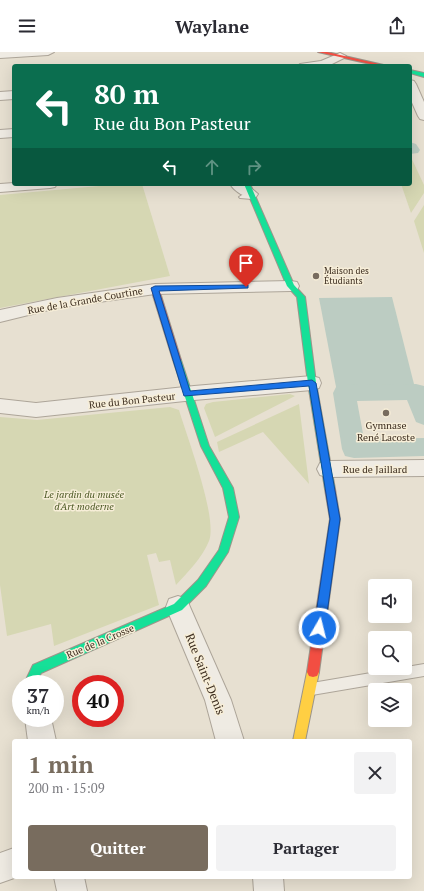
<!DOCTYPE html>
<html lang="fr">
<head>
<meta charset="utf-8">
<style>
  :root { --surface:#fff; --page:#f2f2f3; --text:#2b2b33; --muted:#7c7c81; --accent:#786c5e }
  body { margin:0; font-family:"PT Serif",serif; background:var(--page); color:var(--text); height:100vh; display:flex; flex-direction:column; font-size:15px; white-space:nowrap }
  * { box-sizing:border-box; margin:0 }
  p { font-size:13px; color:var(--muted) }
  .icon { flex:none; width:22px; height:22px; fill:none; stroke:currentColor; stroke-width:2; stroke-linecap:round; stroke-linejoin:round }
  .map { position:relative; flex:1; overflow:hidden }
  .drawer { position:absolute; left:12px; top:687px; width:400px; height:140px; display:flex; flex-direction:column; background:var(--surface); border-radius:4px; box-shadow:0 4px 16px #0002 }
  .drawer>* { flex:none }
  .top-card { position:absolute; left:12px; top:12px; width:400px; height:122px; border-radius:4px; box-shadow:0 4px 16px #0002; background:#0b6e4f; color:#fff; overflow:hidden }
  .controls { position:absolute; left:368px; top:527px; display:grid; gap:8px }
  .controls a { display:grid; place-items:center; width:44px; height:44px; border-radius:4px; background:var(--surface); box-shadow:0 4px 16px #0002; font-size:20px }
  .speed { position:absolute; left:12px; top:623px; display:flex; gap:8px; font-size:20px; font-weight:700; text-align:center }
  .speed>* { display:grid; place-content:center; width:52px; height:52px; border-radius:50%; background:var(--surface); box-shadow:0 4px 16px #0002; line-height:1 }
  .speed small { font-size:10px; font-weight:400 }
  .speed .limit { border:6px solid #d22; background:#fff; color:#111 }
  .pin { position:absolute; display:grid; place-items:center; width:34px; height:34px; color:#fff; margin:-41px -17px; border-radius:50% 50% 50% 0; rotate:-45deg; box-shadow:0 0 4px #0007 }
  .pin .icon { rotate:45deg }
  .me { position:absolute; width:44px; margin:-22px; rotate:8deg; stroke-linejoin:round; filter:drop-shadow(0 0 3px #0008) }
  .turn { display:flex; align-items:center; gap:14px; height:84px; padding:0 16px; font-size:18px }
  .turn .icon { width:52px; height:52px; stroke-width:2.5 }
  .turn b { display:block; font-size:28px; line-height:34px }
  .lanes { display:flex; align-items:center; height:38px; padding:0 16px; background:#0003; justify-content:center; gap:20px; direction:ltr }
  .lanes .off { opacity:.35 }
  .round { display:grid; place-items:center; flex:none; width:42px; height:42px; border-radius:4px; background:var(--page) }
  .overview { display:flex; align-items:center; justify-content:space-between; height:68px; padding:0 16px }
  h1 { font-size:24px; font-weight:700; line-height:30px; color:var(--accent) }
  .action { display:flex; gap:8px; margin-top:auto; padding:8px 16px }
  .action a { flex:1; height:46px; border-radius:4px; background:var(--accent); color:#fff; font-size:16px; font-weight:700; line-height:46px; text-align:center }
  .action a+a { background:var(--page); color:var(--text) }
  header { display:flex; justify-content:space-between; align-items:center; height:52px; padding:0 16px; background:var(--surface); font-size:18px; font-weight:700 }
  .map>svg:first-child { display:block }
  .green { fill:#d6d7b3 }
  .water { fill:#bcccc2 }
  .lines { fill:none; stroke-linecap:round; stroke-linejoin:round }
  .canal { fill:#bcccc2; fill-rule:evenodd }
  .lane-casing { stroke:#ada599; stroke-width:2 }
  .street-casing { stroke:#ada599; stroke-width:2 }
  .fast-casing { stroke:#9c958a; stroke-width:2 }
  .slow-casing { stroke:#9c958a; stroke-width:2 }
  .jam-casing { stroke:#9c958a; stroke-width:2 }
  .lane { fill:#efebe3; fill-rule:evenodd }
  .street { fill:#efebe3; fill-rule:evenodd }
  .fast { fill:#16e098; fill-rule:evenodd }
  .slow { fill:#ffcf43; fill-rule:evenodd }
  .jam { fill:#f24e42; fill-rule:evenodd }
  .route { fill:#1a73e8; stroke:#114b97 }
  .poi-dot { fill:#786c5e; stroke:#f7eed8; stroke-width:1.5 }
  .labels { text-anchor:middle; stroke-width:3; stroke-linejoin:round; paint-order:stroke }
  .far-poi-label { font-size:9px; fill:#3d2e20; stroke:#f7eed8; text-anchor:start }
  .street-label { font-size:10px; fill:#3d2e20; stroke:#f7eed8 }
  .poi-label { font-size:10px; fill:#3d2e20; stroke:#f7eed8 }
  .park-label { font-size:10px; font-style:italic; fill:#4d5a26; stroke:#f7eed8 }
  .near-street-label { font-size:12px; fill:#3d2e20; stroke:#f7eed8 }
</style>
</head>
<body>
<header><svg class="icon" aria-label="menu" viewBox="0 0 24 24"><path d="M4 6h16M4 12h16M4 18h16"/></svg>Waylane<svg class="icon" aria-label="share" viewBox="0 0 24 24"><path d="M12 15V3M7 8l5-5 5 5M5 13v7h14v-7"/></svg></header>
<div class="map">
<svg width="424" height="839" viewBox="0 0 424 839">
  <rect width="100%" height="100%" fill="#e7e0d1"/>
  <g class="green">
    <path d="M410 103 424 133V141L411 161 401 132H410Z"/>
    <path d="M121 132H142L170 224 0 256V143Z"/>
    <path d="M424 153V201L414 169Z"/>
    <path d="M290 342 295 344 215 385 204 356 206 352 213 350Z"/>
    <path d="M299 352 309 432 263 380 219 400 217 390Z"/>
    <path d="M170 355 179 358C187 385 218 466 209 489 202 506 188 520 176 533L170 508 159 510 156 501 147 503 159 553 54 594 51 572 7 584 0 533V365L37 368Z"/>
  </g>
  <path class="water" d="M392 245 416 340H337L319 246Z"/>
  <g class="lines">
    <g class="canal">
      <path d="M410 90 416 92 420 98 418 101 410 102Z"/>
      <path d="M416 332 424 334V373L416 370 407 348 357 349 364 387 424 386V404L354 406 345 404 342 397 333 341 336 335 344 333Z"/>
    </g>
    <g class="lane-casing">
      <g id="lane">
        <path d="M242 143H252L255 145 252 147 240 146 239 145Z"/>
        <path d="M424 612V624L312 643 308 641 306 637 308 633 312 631Z"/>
      </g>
    </g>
    <g class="street-casing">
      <g id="street">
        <path d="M0 0H54L48 3 0 6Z"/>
        <path d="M340 1 346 4 344 6 328 14H298L300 12 321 9Z"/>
        <path d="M410 28 414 29 416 32 424 50V68L420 67 418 64 410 46Z"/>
        <path d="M14 39V47L0 48V40Z"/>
        <path d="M14 77V85L0 86V78Z"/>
        <path d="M14 131V132H57L55 135 50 136 0 140V132Z"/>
        <path d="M230 132H246L258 142 256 145C246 147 235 140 230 132Z"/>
        <path d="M291 229 297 230 299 234 297 238 291 239 155 242 57 256 0 270V258L57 246 155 232Z"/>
        <path d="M312 324 319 326 321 331 319 336 312 338 194 348 36 365 0 361V347L36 351 194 334Z"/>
        <path d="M424 408V424L327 425 320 423 317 417 320 411 327 409Z"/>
        <path d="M178 544 187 547 190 555 231 648 244 689H216L205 648 166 555 169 547Z"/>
        <path d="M25 666H51L56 689H28Z"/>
        <path d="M14 796V825H17L0 831V801Z"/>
        <path d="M54 825H84L87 839H57Z"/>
        <path d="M253 825H283L284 839H254Z"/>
      </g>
    </g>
    <g class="fast-casing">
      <g id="fast">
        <path d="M410 18 424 21V25L410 21Z"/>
        <path d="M244 132H250L294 233 305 245 316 331 335 437 333 440H327L325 437 308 331 297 245 287 234Z"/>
        <path d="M177 305 181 308 209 394 233 436 239 465 228 500 206 534 182 558 41 621 36 632H24L33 613 174 552 198 528 219 498 229 465 223 436 201 394 173 308Z"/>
      </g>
    </g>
    <g class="slow-casing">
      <path id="slow" d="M313 615 317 616 319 620 305 689H293L307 620 309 616Z"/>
    </g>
    <g class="jam-casing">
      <g id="jam">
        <path d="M318 0H327L388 14H379Z"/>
        <path d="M152 235H158L159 237 181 308 180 310 177 311 173 308 151 237Z"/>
        <path d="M330 433 333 434 335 437 340 467 319 620 317 624 313 625 309 624 307 620 330 467 325 437 327 434Z"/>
      </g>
    </g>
    <use href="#lane" class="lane"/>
    <use href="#street" class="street"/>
    <use href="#fast" class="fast"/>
    <use href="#slow" class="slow"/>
    <use href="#jam" class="jam"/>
  </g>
  <path class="route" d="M246 233H248V236L159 239 190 339 312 328 316 331 340 467 325 576 323 579 319 581 315 579 314 576 330 467 309 334 184 344 151 236 155 234Z"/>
  <g class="poi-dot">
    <circle cx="316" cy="224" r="4"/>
    <circle cx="386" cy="361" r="4"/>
  </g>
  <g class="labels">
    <g class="far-poi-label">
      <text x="324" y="222">Maison des<tspan x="324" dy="10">Étudiants</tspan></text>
    </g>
    <g class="street-label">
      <text transform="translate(85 248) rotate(-10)" y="4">Rue de la Grande Courtine</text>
      <text transform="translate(132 348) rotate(-6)" y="4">Rue du Bon Pasteur</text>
      <text x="375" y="421">Rue de Jaillard</text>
      <text transform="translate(100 589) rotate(-23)" y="4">Rue de la Crosse</text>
    </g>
    <g class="poi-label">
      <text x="386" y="377">Gymnase<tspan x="386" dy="12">René Lacoste</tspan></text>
    </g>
    <g class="park-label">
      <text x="84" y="446">Le jardin du musée<tspan x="84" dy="12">d'Art moderne</tspan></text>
    </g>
    <g class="near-street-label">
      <text transform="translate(205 622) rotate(68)" y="4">Rue Saint-Denis</text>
    </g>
  </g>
</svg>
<div class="controls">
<a><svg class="icon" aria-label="sound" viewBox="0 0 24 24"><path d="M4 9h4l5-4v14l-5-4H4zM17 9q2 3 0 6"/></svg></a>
<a><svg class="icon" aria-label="search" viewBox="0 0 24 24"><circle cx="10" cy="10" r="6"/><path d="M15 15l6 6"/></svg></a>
<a><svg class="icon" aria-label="layers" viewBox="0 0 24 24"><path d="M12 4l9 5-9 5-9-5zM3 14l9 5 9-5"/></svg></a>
</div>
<div class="speed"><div>37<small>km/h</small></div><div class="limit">40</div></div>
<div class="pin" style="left:246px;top:235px;background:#d93025"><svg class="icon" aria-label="arrive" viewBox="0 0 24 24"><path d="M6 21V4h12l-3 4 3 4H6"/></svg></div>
<svg class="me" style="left:319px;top:576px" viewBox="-20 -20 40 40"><circle r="17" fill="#1a73e8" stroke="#fff" stroke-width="3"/><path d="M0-11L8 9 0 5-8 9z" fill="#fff"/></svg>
<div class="top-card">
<div class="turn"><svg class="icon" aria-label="left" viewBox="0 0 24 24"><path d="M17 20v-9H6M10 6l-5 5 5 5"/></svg><div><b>80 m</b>Rue du Bon Pasteur</div></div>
<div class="lanes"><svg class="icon" aria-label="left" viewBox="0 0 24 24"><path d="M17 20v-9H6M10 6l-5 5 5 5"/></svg><svg class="icon off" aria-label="ahead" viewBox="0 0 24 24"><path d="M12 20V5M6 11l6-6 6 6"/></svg><svg class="icon off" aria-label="right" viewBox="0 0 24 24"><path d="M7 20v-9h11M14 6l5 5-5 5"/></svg></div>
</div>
<section class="drawer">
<div class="overview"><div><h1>1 min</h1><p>200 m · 15:09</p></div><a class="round"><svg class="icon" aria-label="close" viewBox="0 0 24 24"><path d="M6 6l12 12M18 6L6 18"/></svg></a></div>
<div class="action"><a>Quitter</a><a>Partager</a></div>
</section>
</div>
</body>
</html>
